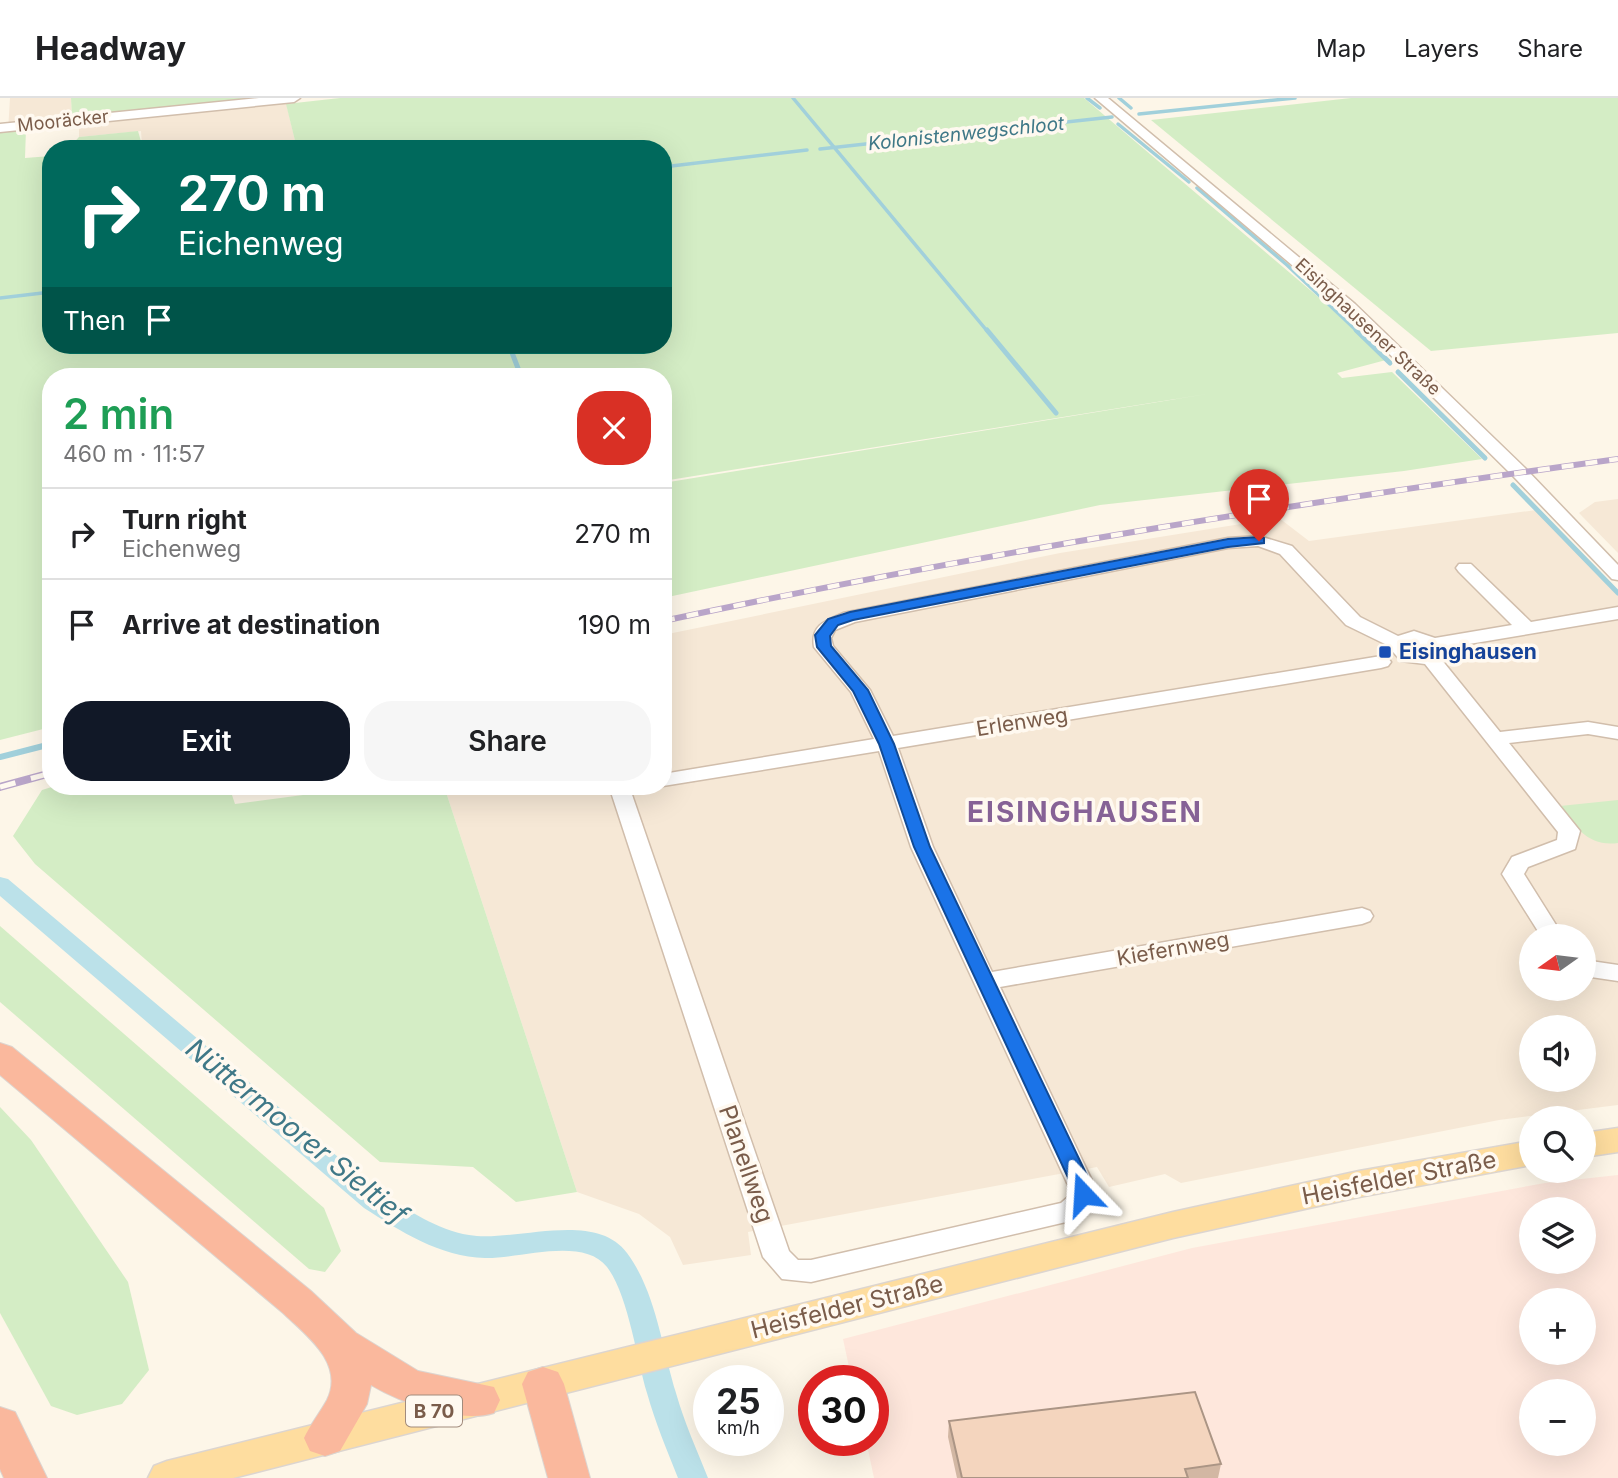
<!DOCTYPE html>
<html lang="en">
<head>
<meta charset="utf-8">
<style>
  :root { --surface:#fff; --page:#f6f6f6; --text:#202124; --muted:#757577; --line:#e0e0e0; --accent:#111827 }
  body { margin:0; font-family:Inter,sans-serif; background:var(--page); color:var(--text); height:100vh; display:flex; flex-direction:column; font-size:26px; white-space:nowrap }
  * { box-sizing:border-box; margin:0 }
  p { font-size:23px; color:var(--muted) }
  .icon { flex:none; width:38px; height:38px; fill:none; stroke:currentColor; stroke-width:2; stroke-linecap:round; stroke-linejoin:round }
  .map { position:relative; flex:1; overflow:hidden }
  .side { position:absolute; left:42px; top:270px; width:630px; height:427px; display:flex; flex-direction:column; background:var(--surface); border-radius:28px; box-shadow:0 7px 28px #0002 }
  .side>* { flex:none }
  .hud { position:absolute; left:42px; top:42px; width:630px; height:214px; border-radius:28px; box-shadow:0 7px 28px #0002; background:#00695c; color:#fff; overflow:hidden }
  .needle { width:46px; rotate:256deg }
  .tools { position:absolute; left:1519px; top:826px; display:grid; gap:14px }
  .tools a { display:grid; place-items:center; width:77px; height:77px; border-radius:50%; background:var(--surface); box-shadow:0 7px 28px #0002; font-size:35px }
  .speed { position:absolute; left:693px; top:1267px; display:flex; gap:14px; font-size:35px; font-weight:700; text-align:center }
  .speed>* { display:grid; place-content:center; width:91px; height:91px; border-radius:50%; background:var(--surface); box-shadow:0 7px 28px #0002; line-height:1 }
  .speed small { font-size:18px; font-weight:400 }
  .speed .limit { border:10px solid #d22; background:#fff; color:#111 }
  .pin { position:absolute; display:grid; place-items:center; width:60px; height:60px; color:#fff; margin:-72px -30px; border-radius:50% 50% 50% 0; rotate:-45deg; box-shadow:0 0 7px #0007 }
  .pin .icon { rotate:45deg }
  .me { position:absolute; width:77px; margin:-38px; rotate:340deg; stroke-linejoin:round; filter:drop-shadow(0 0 5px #0008) }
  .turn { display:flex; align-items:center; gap:24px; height:147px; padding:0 21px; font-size:32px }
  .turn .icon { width:91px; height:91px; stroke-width:2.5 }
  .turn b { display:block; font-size:49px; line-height:60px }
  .then { display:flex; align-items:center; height:66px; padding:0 21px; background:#0003; gap:14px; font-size:26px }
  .round { display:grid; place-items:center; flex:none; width:74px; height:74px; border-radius:28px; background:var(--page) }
  .overview { display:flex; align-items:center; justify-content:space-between; height:119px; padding:0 21px }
  h1 { font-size:42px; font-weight:600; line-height:52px; color:#1e9e55 }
  .primary-button { display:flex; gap:14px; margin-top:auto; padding:14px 21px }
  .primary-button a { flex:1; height:80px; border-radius:28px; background:var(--accent); color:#fff; font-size:28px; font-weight:600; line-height:80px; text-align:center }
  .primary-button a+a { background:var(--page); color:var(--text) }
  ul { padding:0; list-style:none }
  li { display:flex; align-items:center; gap:21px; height:91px; padding:0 21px; border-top:2px solid var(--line) }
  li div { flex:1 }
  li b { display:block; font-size:26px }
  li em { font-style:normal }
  header { display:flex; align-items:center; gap:42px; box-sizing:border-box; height:98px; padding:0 35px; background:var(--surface); border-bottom:2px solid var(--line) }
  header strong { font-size:33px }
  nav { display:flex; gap:38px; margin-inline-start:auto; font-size:24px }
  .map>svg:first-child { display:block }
  .residential { fill:#f6e8d6; fill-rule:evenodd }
  .commercial { fill:#fee7dc; fill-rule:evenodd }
  .green { fill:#d4edc5 }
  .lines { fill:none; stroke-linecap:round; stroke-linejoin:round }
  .stream-far2 { stroke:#a1d0db; stroke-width:3.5 }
  .stream-far1 { stroke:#a1d0db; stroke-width:5 }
  .stream { stroke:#a1d0db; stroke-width:6 }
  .canal { fill:#bbe1e9; fill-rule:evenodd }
  .minor-casing { stroke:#d1beac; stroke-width:3 }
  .major-casing { stroke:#dcd5d0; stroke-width:3 }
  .highway-casing { stroke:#dcd5d0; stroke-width:2 }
  .minor { fill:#fff; fill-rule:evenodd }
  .major { fill:#fedd9f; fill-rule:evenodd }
  .highway { fill:#fab89d; fill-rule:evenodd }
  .rail-far1-casing { stroke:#b9a5c9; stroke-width:6 }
  .rail-casing { stroke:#b9a5c9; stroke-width:8 }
  .rail-far1 { stroke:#fff9f0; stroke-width:4.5; stroke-dasharray:12; stroke-linecap:butt }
  .rail { stroke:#fff9f0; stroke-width:5; stroke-dasharray:16; stroke-linecap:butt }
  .wall { fill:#d2b7a3 }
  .building { fill:#f4d5be; stroke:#ab9585; stroke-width:2 }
  .route { fill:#1a73e8; stroke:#114b97; stroke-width:2 }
  .transit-dot { fill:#1a4fb4; stroke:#fff9f0; stroke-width:2.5 }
  .labels { text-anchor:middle; stroke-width:7; stroke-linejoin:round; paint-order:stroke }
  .far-street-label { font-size:18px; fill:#7a5c4a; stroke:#fff9f0 }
  .far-water-label { font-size:19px; font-style:italic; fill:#3f7887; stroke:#fff9f0 }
  .shield { fill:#fff9f0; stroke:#a28b7c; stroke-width:2 }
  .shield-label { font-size:19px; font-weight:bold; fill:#7a5c4a }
  .transit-label { font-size:21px; font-weight:bold; fill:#164399; stroke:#fff9f0; text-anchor:start }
  .street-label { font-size:21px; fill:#7a5c4a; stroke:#fff9f0 }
  .near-street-label { font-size:24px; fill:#7a5c4a; stroke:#fff9f0 }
  .district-label { font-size:28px; font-weight:bold; letter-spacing:2px; fill:#866296; stroke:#fff9f0 }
  .near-water-label { font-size:28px; font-style:italic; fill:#3f7887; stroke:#fff9f0 }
</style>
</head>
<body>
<header>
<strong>Headway</strong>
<nav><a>Map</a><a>Layers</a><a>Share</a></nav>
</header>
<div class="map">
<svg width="1618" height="1380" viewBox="0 0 1618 1380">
  <rect width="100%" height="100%" fill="#fdf6e8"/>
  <g class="residential">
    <path d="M10 0H71L72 19 285 0 297 51H171L170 44 142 47 141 33 79 39V26L8 33Z"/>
    <path d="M1618 401V455L1579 415 1595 404Z"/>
    <path d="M1536 412 1618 498V1007L1499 1022 1181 1085 1165 1076 1109 1089 1097 1069 748 1134 751 1157 683 1167 670 1139 639 1116 577 1094 444 688H663V537L1060 455 1279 420 1309 443ZM1531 838H1584V891H1531ZM1531 929H1584V982H1531Z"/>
  </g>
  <path class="commercial" d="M1618 1077V1380H874L866 1342H873V1283H852L843 1241 1192 1150 1545 1085ZM1531 1111H1584V1164H1531ZM1531 1202H1584V1255H1531ZM1531 1293H1584V1346H1531Z"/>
  <g class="green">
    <path d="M71 0H281L72 20Z"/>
    <path d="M340 0H1084L1323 203 1386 262 1337 275 1342 280 1392 274 1482 361 1404 373 1100 407 663 500V385L1213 295 663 383V278H51V629L0 642V33L26 31 25 60 51 58V247H663V51H297L286 6Z"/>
    <path d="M1351 0H1618V235L1431 253 1151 22Z"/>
    <path d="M138 33 142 47 170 44 171 51H68L79 39Z"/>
    <path d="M55 688H229L235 706 303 697 302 688H444L577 1094 516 1104 473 1069 380 1064 35 766 13 738 42 692Z"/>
    <path d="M1618 702V745C1589 749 1576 730 1560 708Z"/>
    <path d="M0 828 324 1110 341 1153 325 1174 309 1171 0 904Z"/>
    <path d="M0 1009 31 1042 128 1184 149 1272 122 1306 77 1317 51 1308 0 1215Z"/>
  </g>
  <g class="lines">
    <g class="stream-far2">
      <path d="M793 0 988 234"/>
      <path d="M1087 0 1100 10"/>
      <path d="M1119 0 1131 10"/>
      <path d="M1139 16 1295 0"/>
      <path d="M1118 26 1189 84"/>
      <path d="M820 51 1112 19"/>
      <path d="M663 69 807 52"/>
      <path d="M1197 90 1287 167 1358 234"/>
      <path d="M0 200 51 194"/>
    </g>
    <g class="stream-far1">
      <path d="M987 232 1056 315"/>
      <path d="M1356 232 1390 265"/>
      <path d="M509 247 521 278"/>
      <path d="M1398 274 1485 360"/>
      <path d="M1513 387 1618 495"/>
    </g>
    <path class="stream" d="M0 659 51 646"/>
    <path class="canal" d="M0 779 8 781 382 1096C409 1112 437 1132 469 1137 513 1145 595 1111 627 1155 656 1194 662 1250 676 1295 684 1324 697 1352 708 1380H678C667 1352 655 1324 647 1295 637 1262 628 1196 607 1169 583 1138 519 1161 485 1160 440 1159 400 1133 364 1110L0 798Z"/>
    <g class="minor-casing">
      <g id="minor">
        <path d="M259 0H300L294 4 0 34V26Z"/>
        <path d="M1095 0H1108L1355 206 1525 370 1618 467V482L1612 481 1513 378 1345 212Z"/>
        <path d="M1259 438 1292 448 1360 519 1398 538 1414 533 1435 540 1512 527 1459 474 1456 470 1459 466H1471L1531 524 1618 509V521L1445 550 1441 561 1500 634 1588 624 1618 629V641L1588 636 1509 645 1580 733 1575 751 1528 769 1524 776 1563 838H1541L1502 776 1512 759 1557 742 1558 734 1425 566 1401 563 1387 547 1346 527 1280 456 1258 448 1228 450 855 524 835 532 831 540 833 548 870 592 893 638 1381 558 1388 560 1391 564 1388 568 1381 570 898 650 933 749 992 874 1362 810 1370 813 1373 818 1370 823 1362 826 1000 889 1095 1089C1095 1109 1084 1119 1066 1124L811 1184 782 1181 763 1159 609 688H629L789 1153 798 1162H811L1061 1105 1068 1099 1069 1089 911 749 879 653 663 688H660H663V676L874 641 851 594 814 549C810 527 827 522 843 515L1228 440ZM1415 545 1426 552V554L1416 555 1406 548Z"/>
        <path d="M1584 862 1618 867V883L1584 878Z"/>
      </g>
    </g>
    <g class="major-casing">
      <g id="major">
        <path d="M1618 1030V1054L1584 1059V1035Z"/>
        <path d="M1531 1043V1067L1359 1099 1173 1140 233 1380H148L154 1368 167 1363 1173 1114 1359 1073Z"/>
      </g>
    </g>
    <g class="highway-casing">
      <g id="highway">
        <path d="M0 945 12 949 311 1193 356 1235 418 1273 494 1289 500 1302 494 1315C460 1326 401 1305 371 1287L367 1306 340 1353 325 1358 310 1353 304 1340C310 1327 320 1315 327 1302 345 1265 306 1237 283 1215L0 977Z"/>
        <path d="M543 1269 558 1274 564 1286 590 1380H548L522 1286 528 1274Z"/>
        <path d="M0 1309 15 1314 47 1380H4L0 1371Z"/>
      </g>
    </g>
    <use href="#minor" class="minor"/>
    <use href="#major" class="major"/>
    <use href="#highway" class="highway"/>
    <g class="rail-far1-casing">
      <path id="rail-far1" d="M663 523C979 455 1298 405 1618 361"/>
    </g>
    <g class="rail-casing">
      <path id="rail" d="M0 689 51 675"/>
    </g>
    <use href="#rail-far1" class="rail-far1"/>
    <use href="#rail" class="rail"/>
  </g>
  <path class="wall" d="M949 1323 1221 1366 1218 1380H957L948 1339Z"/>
  <path class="building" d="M1195 1294 1221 1366 1185 1371 1188 1380H962L949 1323Z"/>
  <path class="route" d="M1259 439 1264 440V445L1228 449 853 522 838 527 830 538 831 548 868 592 894 646 930 749 1092 1088 1090 1102H1076L1072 1088 914 749 879 646 853 593 817 549 815 537 828 521 850 514 1228 441Z"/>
  <rect class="transit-dot" x="1378" y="547" width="14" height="14" rx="3.5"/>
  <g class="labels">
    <g class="far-street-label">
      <text transform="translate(63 23) rotate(-6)" y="6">Mooräcker</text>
      <text transform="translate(1368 229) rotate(43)" y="6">Eisinghausener Straße</text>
    </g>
    <g class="far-water-label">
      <text transform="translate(966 35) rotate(-6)" y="7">Kolonistenwegschloot</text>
    </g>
    <rect class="shield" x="406" y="1297.5" width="56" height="31" rx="5"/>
    <g class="shield-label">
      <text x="434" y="1320">B 70</text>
    </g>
    <g class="transit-label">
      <text x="1399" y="561">Eisinghausen</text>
    </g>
    <g class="street-label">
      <text transform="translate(1022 624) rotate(-9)" y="7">Erlenweg</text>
      <text transform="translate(1173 851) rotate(-10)" y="7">Kiefernweg</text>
    </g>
    <g class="near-street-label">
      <text transform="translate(746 1066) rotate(71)" y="8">Planellweg</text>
      <text transform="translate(1399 1080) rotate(-11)" y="8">Heisfelder Straße</text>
      <text transform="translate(847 1209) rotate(-14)" y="8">Heisfelder Straße</text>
    </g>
    <g class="district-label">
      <text x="1085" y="724">EISINGHAUSEN</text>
    </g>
    <g class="near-water-label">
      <text transform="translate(297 1033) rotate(39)" y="10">Nüttermoorer Sieltief</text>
    </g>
  </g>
</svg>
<div class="tools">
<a><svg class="needle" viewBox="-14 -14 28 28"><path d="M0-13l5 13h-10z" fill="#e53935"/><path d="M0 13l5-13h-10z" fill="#757577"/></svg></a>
<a><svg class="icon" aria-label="sound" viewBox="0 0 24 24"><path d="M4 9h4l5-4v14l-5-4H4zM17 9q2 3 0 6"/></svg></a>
<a><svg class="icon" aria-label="search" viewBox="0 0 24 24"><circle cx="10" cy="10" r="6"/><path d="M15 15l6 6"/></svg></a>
<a><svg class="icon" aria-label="layers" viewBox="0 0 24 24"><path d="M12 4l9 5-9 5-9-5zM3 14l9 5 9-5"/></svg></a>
<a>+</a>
<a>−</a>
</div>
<div class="speed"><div>25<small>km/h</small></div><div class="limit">30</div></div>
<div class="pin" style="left:1259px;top:443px;background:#d93025"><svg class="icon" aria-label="arrive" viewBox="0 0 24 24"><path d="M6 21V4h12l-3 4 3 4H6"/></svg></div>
<svg class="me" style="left:1083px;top:1096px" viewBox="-20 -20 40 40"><path d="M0-17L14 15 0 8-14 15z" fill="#1a73e8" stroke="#fff" stroke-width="4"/></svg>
<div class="hud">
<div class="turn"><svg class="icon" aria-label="right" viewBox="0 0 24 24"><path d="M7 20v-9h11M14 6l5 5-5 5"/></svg><div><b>270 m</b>Eichenweg</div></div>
<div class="then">Then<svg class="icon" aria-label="arrive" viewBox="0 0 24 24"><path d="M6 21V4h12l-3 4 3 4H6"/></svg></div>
</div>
<section class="side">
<div class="overview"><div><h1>2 min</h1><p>460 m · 11:57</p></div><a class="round" style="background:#d93025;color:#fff"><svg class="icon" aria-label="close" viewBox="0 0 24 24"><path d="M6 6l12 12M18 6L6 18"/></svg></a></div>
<ul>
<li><svg class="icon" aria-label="right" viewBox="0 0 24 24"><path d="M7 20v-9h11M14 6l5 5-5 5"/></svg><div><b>Turn right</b><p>Eichenweg</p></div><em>270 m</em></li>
<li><svg class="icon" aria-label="arrive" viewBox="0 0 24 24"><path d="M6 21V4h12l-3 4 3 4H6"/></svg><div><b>Arrive at destination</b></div><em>190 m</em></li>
</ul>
<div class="primary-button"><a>Exit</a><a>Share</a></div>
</section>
</div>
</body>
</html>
